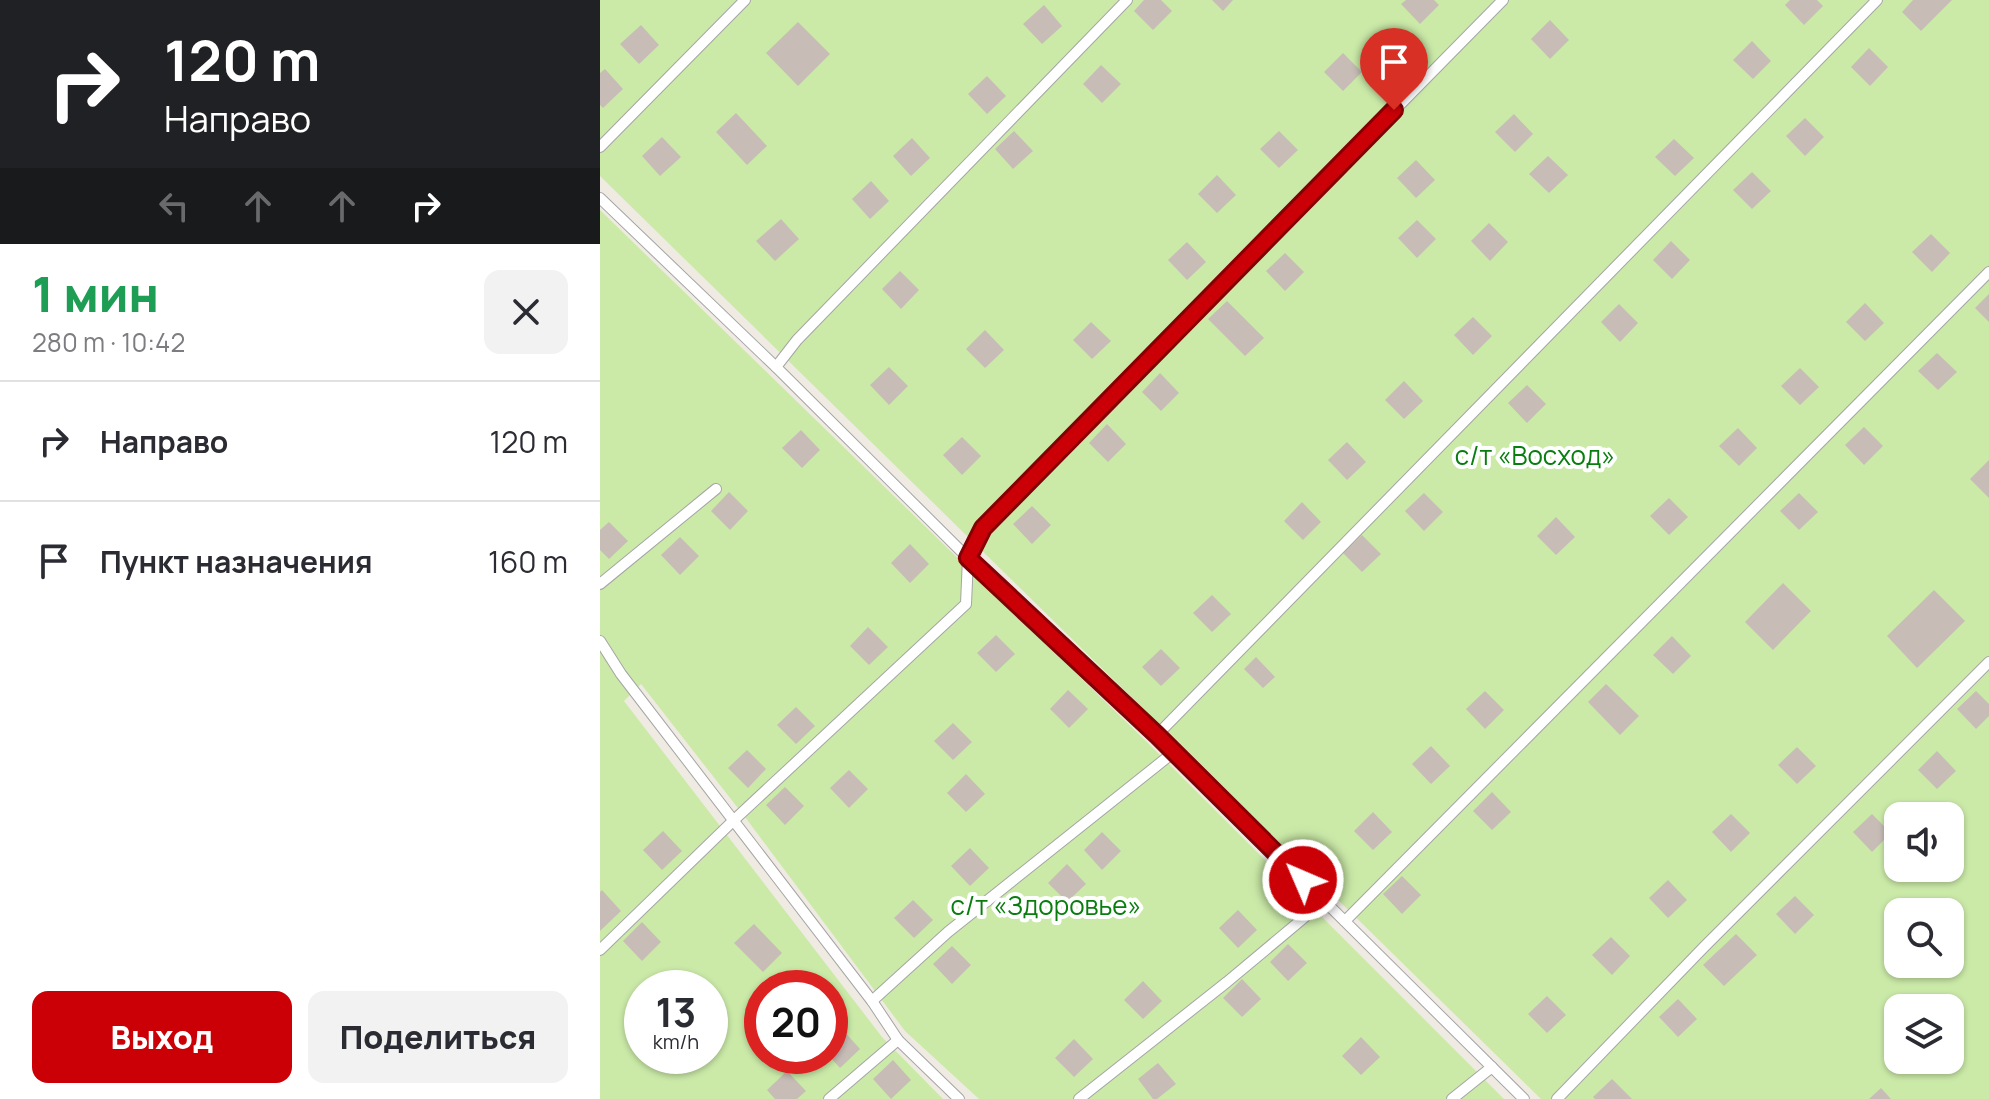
<!DOCTYPE html>
<html lang="ru">
<head>
<meta charset="utf-8">
<style>
  :root { --surface:#fff; --page:#f2f2f3; --text:#2b2b33; --muted:#7c7c81; --line:#e1e1e2; --accent:#cb0007 }
  body { margin:0; font-family:Manrope,sans-serif; background:var(--page); color:var(--text); height:100vh; display:flex; flex-direction:column; font-size:30px; white-space:nowrap }
  * { box-sizing:border-box; margin:0 }
  p { font-size:26px; color:var(--muted) }
  .icon { flex:none; width:44px; height:44px; fill:none; stroke:currentColor; stroke-width:2; stroke-linecap:round; stroke-linejoin:round }
  .map { position:relative; flex:1; overflow:hidden }
  .sheet { display:flex; flex-direction:column; background:var(--surface); width:600px }
  .sheet>* { flex:none }
  .banner { background:#202124; color:#fff; overflow:hidden }
  .buttons { position:absolute; left:1284px; top:802px; display:grid; gap:16px }
  .buttons a { display:grid; place-items:center; width:80px; height:80px; border-radius:16px; background:var(--surface); box-shadow:0 2px 6px #0004; font-size:40px }
  .speed { position:absolute; left:24px; top:970px; display:flex; gap:16px; font-size:40px; font-weight:700; text-align:center }
  .speed>* { display:grid; place-content:center; width:104px; height:104px; border-radius:50%; background:var(--surface); box-shadow:0 2px 6px #0004; line-height:1 }
  .speed small { font-size:20px; font-weight:400 }
  .speed .limit { border:12px solid #d22; background:#fff; color:#111 }
  .pin { position:absolute; display:grid; place-items:center; width:68px; height:68px; color:#fff; margin:-82px -34px; border-radius:50% 50% 50% 0; rotate:-45deg; box-shadow:0 0 8px #0007 }
  .pin .icon { rotate:45deg }
  .me { position:absolute; width:88px; margin:-44px; rotate:315deg; stroke-linejoin:round; filter:drop-shadow(0 0 6px #0008) }
  .turn { display:flex; align-items:center; gap:28px; height:168px; padding:0 32px; font-size:36px }
  .turn .icon { width:104px; height:104px; stroke-width:2.5 }
  .turn b { display:block; font-size:56px; line-height:68px }
  .lanes { display:flex; align-items:center; height:76px; padding:0 32px; background:#0003; justify-content:center; gap:40px; direction:ltr }
  .lanes .off { opacity:.35 }
  .round { display:grid; place-items:center; flex:none; width:84px; height:84px; border-radius:16px; background:var(--page) }
  .summary { display:flex; align-items:center; justify-content:space-between; height:136px; padding:0 32px }
  h1 { font-size:48px; font-weight:800; line-height:60px; color:#1e9e55 }
  .primary-button { display:flex; gap:16px; margin-top:auto; padding:16px 32px }
  .primary-button a { flex:1; height:92px; border-radius:16px; background:var(--accent); color:#fff; font-size:32px; font-weight:800; line-height:92px; text-align:center }
  .primary-button a+a { background:var(--page); color:var(--text) }
  ul { padding:0; list-style:none }
  li { display:flex; align-items:center; gap:24px; height:120px; padding:0 32px; border-top:2px solid var(--line) }
  li div { flex:1 }
  li b { display:block; font-size:30px }
  li em { font-style:normal }
  main { display:flex; flex:1; min-height:0 }
  .map>svg:first-child { display:block }
  .grass { fill:#cbeaa8; fill-rule:evenodd }
  .building { fill:#c7bdb6 }
  .lines { fill:none; stroke-linecap:round; stroke-linejoin:round }
  .service-casing { stroke:#a5a5a5; stroke-width:12 }
  .service { stroke:#fff; stroke-width:10 }
  .route-casing { stroke:#840005; stroke-width:20 }
  .route { stroke:#cb0007; stroke-width:14 }
  .labels { text-anchor:middle; stroke-width:8; stroke-linejoin:round; paint-order:stroke }
  .park-label { font-size:26px; fill:#097e0f; stroke:#fff }
</style>
</head>
<body>
<main>
<section class="sheet">
<div class="banner">
<div class="turn"><svg class="icon" aria-label="right" viewBox="0 0 24 24"><path d="M7 20v-9h11M14 6l5 5-5 5"/></svg><div><b>120 m</b>Направо</div></div>
<div class="lanes"><svg class="icon off" aria-label="left" viewBox="0 0 24 24"><path d="M17 20v-9H6M10 6l-5 5 5 5"/></svg><svg class="icon off" aria-label="ahead" viewBox="0 0 24 24"><path d="M12 20V5M6 11l6-6 6 6"/></svg><svg class="icon off" aria-label="ahead" viewBox="0 0 24 24"><path d="M12 20V5M6 11l6-6 6 6"/></svg><svg class="icon" aria-label="right" viewBox="0 0 24 24"><path d="M7 20v-9h11M14 6l5 5-5 5"/></svg></div>
</div>
<div class="summary"><div><h1>1 мин</h1><p>280 m · 10:42</p></div><a class="round"><svg class="icon" aria-label="close" viewBox="0 0 24 24"><path d="M6 6l12 12M18 6L6 18"/></svg></a></div>
<ul>
<li><svg class="icon" aria-label="right" viewBox="0 0 24 24"><path d="M7 20v-9h11M14 6l5 5-5 5"/></svg><div><b>Направо</b></div><em>120 m</em></li>
<li><svg class="icon" aria-label="arrive" viewBox="0 0 24 24"><path d="M6 21V4h12l-3 4 3 4H6"/></svg><div><b>Пункт назначения</b></div><em>160 m</em></li>
</ul>
<div class="primary-button"><a>Выход</a><a>Поделиться</a></div>
</section>
<div class="map">
<svg width="1389" height="1099" viewBox="0 0 1389 1099">
  <rect width="100%" height="100%" fill="#efebe3"/>
  <g class="grass">
    <path d="M0 0H1389V1099H941L0 176ZM1298 816H1350V868H1298ZM1298 912H1350V964H1298ZM1298 1008H1350V1060H1298Z"/>
    <path d="M0 210 554 749 904 1099H379L305 1031 148 821 41 684 24 701 282 1037 343 1099H0ZM42 988H110V1056H42ZM162 988H230V1056H162Z"/>
  </g>
  <g class="building">
    <path d="M544 0H561L572 11 553 30 534 11Z"/>
    <path d="M612 0H633L623 11Z"/>
    <path d="M806 0H834L839 5 820 24 801 4Z"/>
    <path d="M1190 0H1217L1223 6 1204 25 1185 5Z"/>
    <path d="M1313 0H1352L1321 31 1302 12Z"/>
    <path d="M444 5 462 26 442 44 423 24Z"/>
    <path d="M950 20 969 40 950 59 931 39Z"/>
    <path d="M198 22 230 54 198 86 166 53Z"/>
    <path d="M41 25 59 45 39 64 20 44Z"/>
    <path d="M1152 41 1171 61 1153 79 1133 60Z"/>
    <path d="M1269 48 1288 67 1270 86 1251 67Z"/>
    <path d="M743 53 762 72 743 91 724 72Z"/>
    <path d="M501 65 521 84 502 103 483 84Z"/>
    <path d="M5 69 23 89 3 108 0 105V73Z"/>
    <path d="M387 76 406 96 387 114 368 94Z"/>
    <path d="M136 113 167 146 147 165 116 132Z"/>
    <path d="M914 114 933 134 915 152 895 132Z"/>
    <path d="M1205 118 1224 137 1205 156 1186 136Z"/>
    <path d="M414 131 433 151 413 169 395 149Z"/>
    <path d="M679 131 698 150 679 168 660 149Z"/>
    <path d="M62 137 81 157 60 176 42 156Z"/>
    <path d="M312 138 330 158 311 176 293 156Z"/>
    <path d="M1074 139 1094 158 1075 176 1055 157Z"/>
    <path d="M948 156 968 175 949 193 929 174Z"/>
    <path d="M816 160 835 180 816 198 797 178Z"/>
    <path d="M1152 172 1171 191 1152 209 1133 190Z"/>
    <path d="M617 175 636 195 617 213 598 194Z"/>
    <path d="M271 181 289 201 270 219 252 199Z"/>
    <path d="M181 219 199 239 175 261 156 241Z"/>
    <path d="M817 220 836 239 817 258 798 238Z"/>
    <path d="M889 223 908 242 890 261 871 241Z"/>
    <path d="M1331 234 1350 253 1332 272 1312 252Z"/>
    <path d="M1071 241 1090 260 1072 279 1053 260Z"/>
    <path d="M587 242 606 262 587 280 568 260Z"/>
    <path d="M685 253 704 272 685 291 666 271Z"/>
    <path d="M300 271 319 290 301 309 282 289Z"/>
    <path d="M1389 294V322L1375 308Z"/>
    <path d="M627 301 664 338 645 356 608 319Z"/>
    <path d="M1265 303 1284 323 1265 341 1246 322Z"/>
    <path d="M1019 304 1038 323 1020 342 1001 322Z"/>
    <path d="M873 317 892 336 873 355 854 335Z"/>
    <path d="M491 322 511 341 492 359 473 340Z"/>
    <path d="M385 330 404 350 385 368 366 349Z"/>
    <path d="M1337 353 1357 372 1338 390 1318 371Z"/>
    <path d="M289 367 308 386 289 405 270 385Z"/>
    <path d="M1200 368 1219 387 1200 405 1181 386Z"/>
    <path d="M560 373 579 393 561 411 542 392Z"/>
    <path d="M804 381 823 401 804 419 785 400Z"/>
    <path d="M927 385 946 404 927 423 908 403Z"/>
    <path d="M507 424 526 444 508 462 489 443Z"/>
    <path d="M1264 427 1283 446 1264 465 1245 445Z"/>
    <path d="M1138 428 1157 448 1139 466 1119 446Z"/>
    <path d="M201 430 220 450 202 468 182 448Z"/>
    <path d="M362 437 381 456 362 475 343 455Z"/>
    <path d="M747 442 766 462 747 480 728 460Z"/>
    <path d="M1389 460V498L1370 479Z"/>
    <path d="M129 492 148 511 130 530 111 511Z"/>
    <path d="M824 493 843 512 824 531 805 511Z"/>
    <path d="M1199 493 1218 512 1199 530 1180 511Z"/>
    <path d="M1069 498 1088 517 1069 535 1050 516Z"/>
    <path d="M702 502 721 522 703 540 684 521Z"/>
    <path d="M432 506 451 525 432 544 413 524Z"/>
    <path d="M956 517 975 537 956 555 937 536Z"/>
    <path d="M9 522 28 541 9 559 0 550V530Z"/>
    <path d="M762 535 781 554 762 572 743 553Z"/>
    <path d="M80 537 99 556 80 575 61 555Z"/>
    <path d="M310 544 329 564 310 583 291 563Z"/>
    <path d="M1183 583 1211 611 1173 650 1145 622Z"/>
    <path d="M1334 590 1365 621 1317 668 1287 636Z"/>
    <path d="M612 595 631 614 612 632 593 613Z"/>
    <path d="M268 627 288 647 269 665 250 646Z"/>
    <path d="M396 635 415 654 396 672 377 653Z"/>
    <path d="M1072 636 1091 656 1073 674 1053 655Z"/>
    <path d="M561 649 580 668 561 686 542 667Z"/>
    <path d="M656 657 675 677 663 688 644 669Z"/>
    <path d="M1006 684 1039 716 1020 735 988 702Z"/>
    <path d="M468 690 488 709 469 728 450 709Z"/>
    <path d="M885 691 904 710 885 729 866 709Z"/>
    <path d="M1376 691 1389 704V716L1376 729 1357 709Z"/>
    <path d="M196 707 215 726 196 744 177 725Z"/>
    <path d="M353 723 372 742 353 760 334 741Z"/>
    <path d="M831 746 850 766 831 784 812 764Z"/>
    <path d="M1197 747 1216 766 1197 784 1178 765Z"/>
    <path d="M147 750 166 769 148 788 128 768Z"/>
    <path d="M1337 751 1356 771 1337 789 1318 770Z"/>
    <path d="M249 770 268 789 249 808 230 788Z"/>
    <path d="M366 774 385 794 366 812 347 793Z"/>
    <path d="M185 787 204 806 185 825 166 805Z"/>
    <path d="M892 792 911 812 892 830 873 811Z"/>
    <path d="M773 812 792 832 773 850 754 831Z"/>
    <path d="M1131 814 1150 833 1131 852 1112 832Z"/>
    <path d="M1272 814 1291 833 1272 852 1253 832Z"/>
    <path d="M63 831 82 851 62 870 43 850Z"/>
    <path d="M502 832 521 851 502 870 484 850Z"/>
    <path d="M370 848 389 868 370 886 351 866Z"/>
    <path d="M467 864 486 884 467 902 448 883Z"/>
    <path d="M802 876 821 895 802 914 783 894Z"/>
    <path d="M1068 880 1087 900 1068 918 1049 898Z"/>
    <path d="M2 890 21 911 0 931V892Z"/>
    <path d="M1195 896 1214 915 1195 934 1176 914Z"/>
    <path d="M313 900 333 920 314 938 294 918Z"/>
    <path d="M638 910 657 930 638 948 619 928Z"/>
    <path d="M42 922 61 942 42 961 23 941Z"/>
    <path d="M154 924 182 953 163 972 134 943Z"/>
    <path d="M1136 934 1157 955 1124 986 1103 965Z"/>
    <path d="M1011 937 1030 956 1012 975 992 955Z"/>
    <path d="M688 944 707 963 688 981 670 962Z"/>
    <path d="M352 946 371 965 352 984 333 964Z"/>
    <path d="M642 979 661 999 642 1017 623 998Z"/>
    <path d="M543 981 562 1001 543 1019 524 1000Z"/>
    <path d="M947 996 966 1015 947 1033 928 1014Z"/>
    <path d="M1078 999 1097 1019 1078 1037 1059 1017Z"/>
    <path d="M242 1029 260 1049 240 1068 230 1057V1040Z"/>
    <path d="M761 1037 780 1057 761 1075 742 1056Z"/>
    <path d="M474 1039 493 1059 474 1077 455 1058Z"/>
    <path d="M293 1060 311 1080 291 1099 273 1079Z"/>
    <path d="M558 1063 576 1084 557 1099H553L538 1079Z"/>
    <path d="M187 1071 206 1091 197 1099H175L167 1090Z"/>
    <path d="M1012 1079 1032 1099H995L993 1097Z"/>
    <path d="M1281 1088 1291 1099H1269Z"/>
  </g>
  <g class="lines">
    <g class="service-casing">
      <g id="service">
        <path d="M0 147 145 0"/>
        <path d="M0 198 176 367 368 558 557 735 924 1099"/>
        <path d="M176 367 197 340 527 0"/>
        <path d="M0 584 116 489"/>
        <path d="M0 641 21 674 272 1001 298 1040 359 1099"/>
        <path d="M557 735 1277 0"/>
        <path d="M745 921 1389 272"/>
        <path d="M0 950 134 820 366 604 368 558 383 528 903 0"/>
        <path d="M272 1001 348 932 574 752"/>
        <path d="M229 1099 298 1040"/>
        <path d="M479 1099 627 982 724 901"/>
        <path d="M852 1099 892 1067"/>
        <path d="M957 1099 1104 947 1389 662"/>
      </g>
    </g>
    <use href="#service" class="service"/>
  </g>
  <g class="lines">
    <g class="route-casing">
      <path id="route" d="M703 880 557 735 368 558 383 528 794 110"/>
    </g>
    <use href="#route" class="route"/>
  </g>
  <g class="labels">
    <g class="park-label">
      <text x="935" y="465">с/т «Восход»</text>
      <text x="446" y="915">с/т «Здоровье»</text>
    </g>
  </g>
</svg>
<div class="buttons">
<a><svg class="icon" aria-label="sound" viewBox="0 0 24 24"><path d="M4 9h4l5-4v14l-5-4H4zM17 9q2 3 0 6"/></svg></a>
<a><svg class="icon" aria-label="search" viewBox="0 0 24 24"><circle cx="10" cy="10" r="6"/><path d="M15 15l6 6"/></svg></a>
<a><svg class="icon" aria-label="layers" viewBox="0 0 24 24"><path d="M12 4l9 5-9 5-9-5zM3 14l9 5 9-5"/></svg></a>
</div>
<div class="speed"><div>13<small>km/h</small></div><div class="limit">20</div></div>
<div class="pin" style="left:794px;top:110px;background:#d93025"><svg class="icon" aria-label="arrive" viewBox="0 0 24 24"><path d="M6 21V4h12l-3 4 3 4H6"/></svg></div>
<svg class="me" style="left:703px;top:880px" viewBox="-20 -20 40 40"><circle r="17" fill="#cb0007" stroke="#fff" stroke-width="3"/><path d="M0-11L8 9 0 5-8 9z" fill="#fff"/></svg>
</div>
</main>
</body>
</html>
